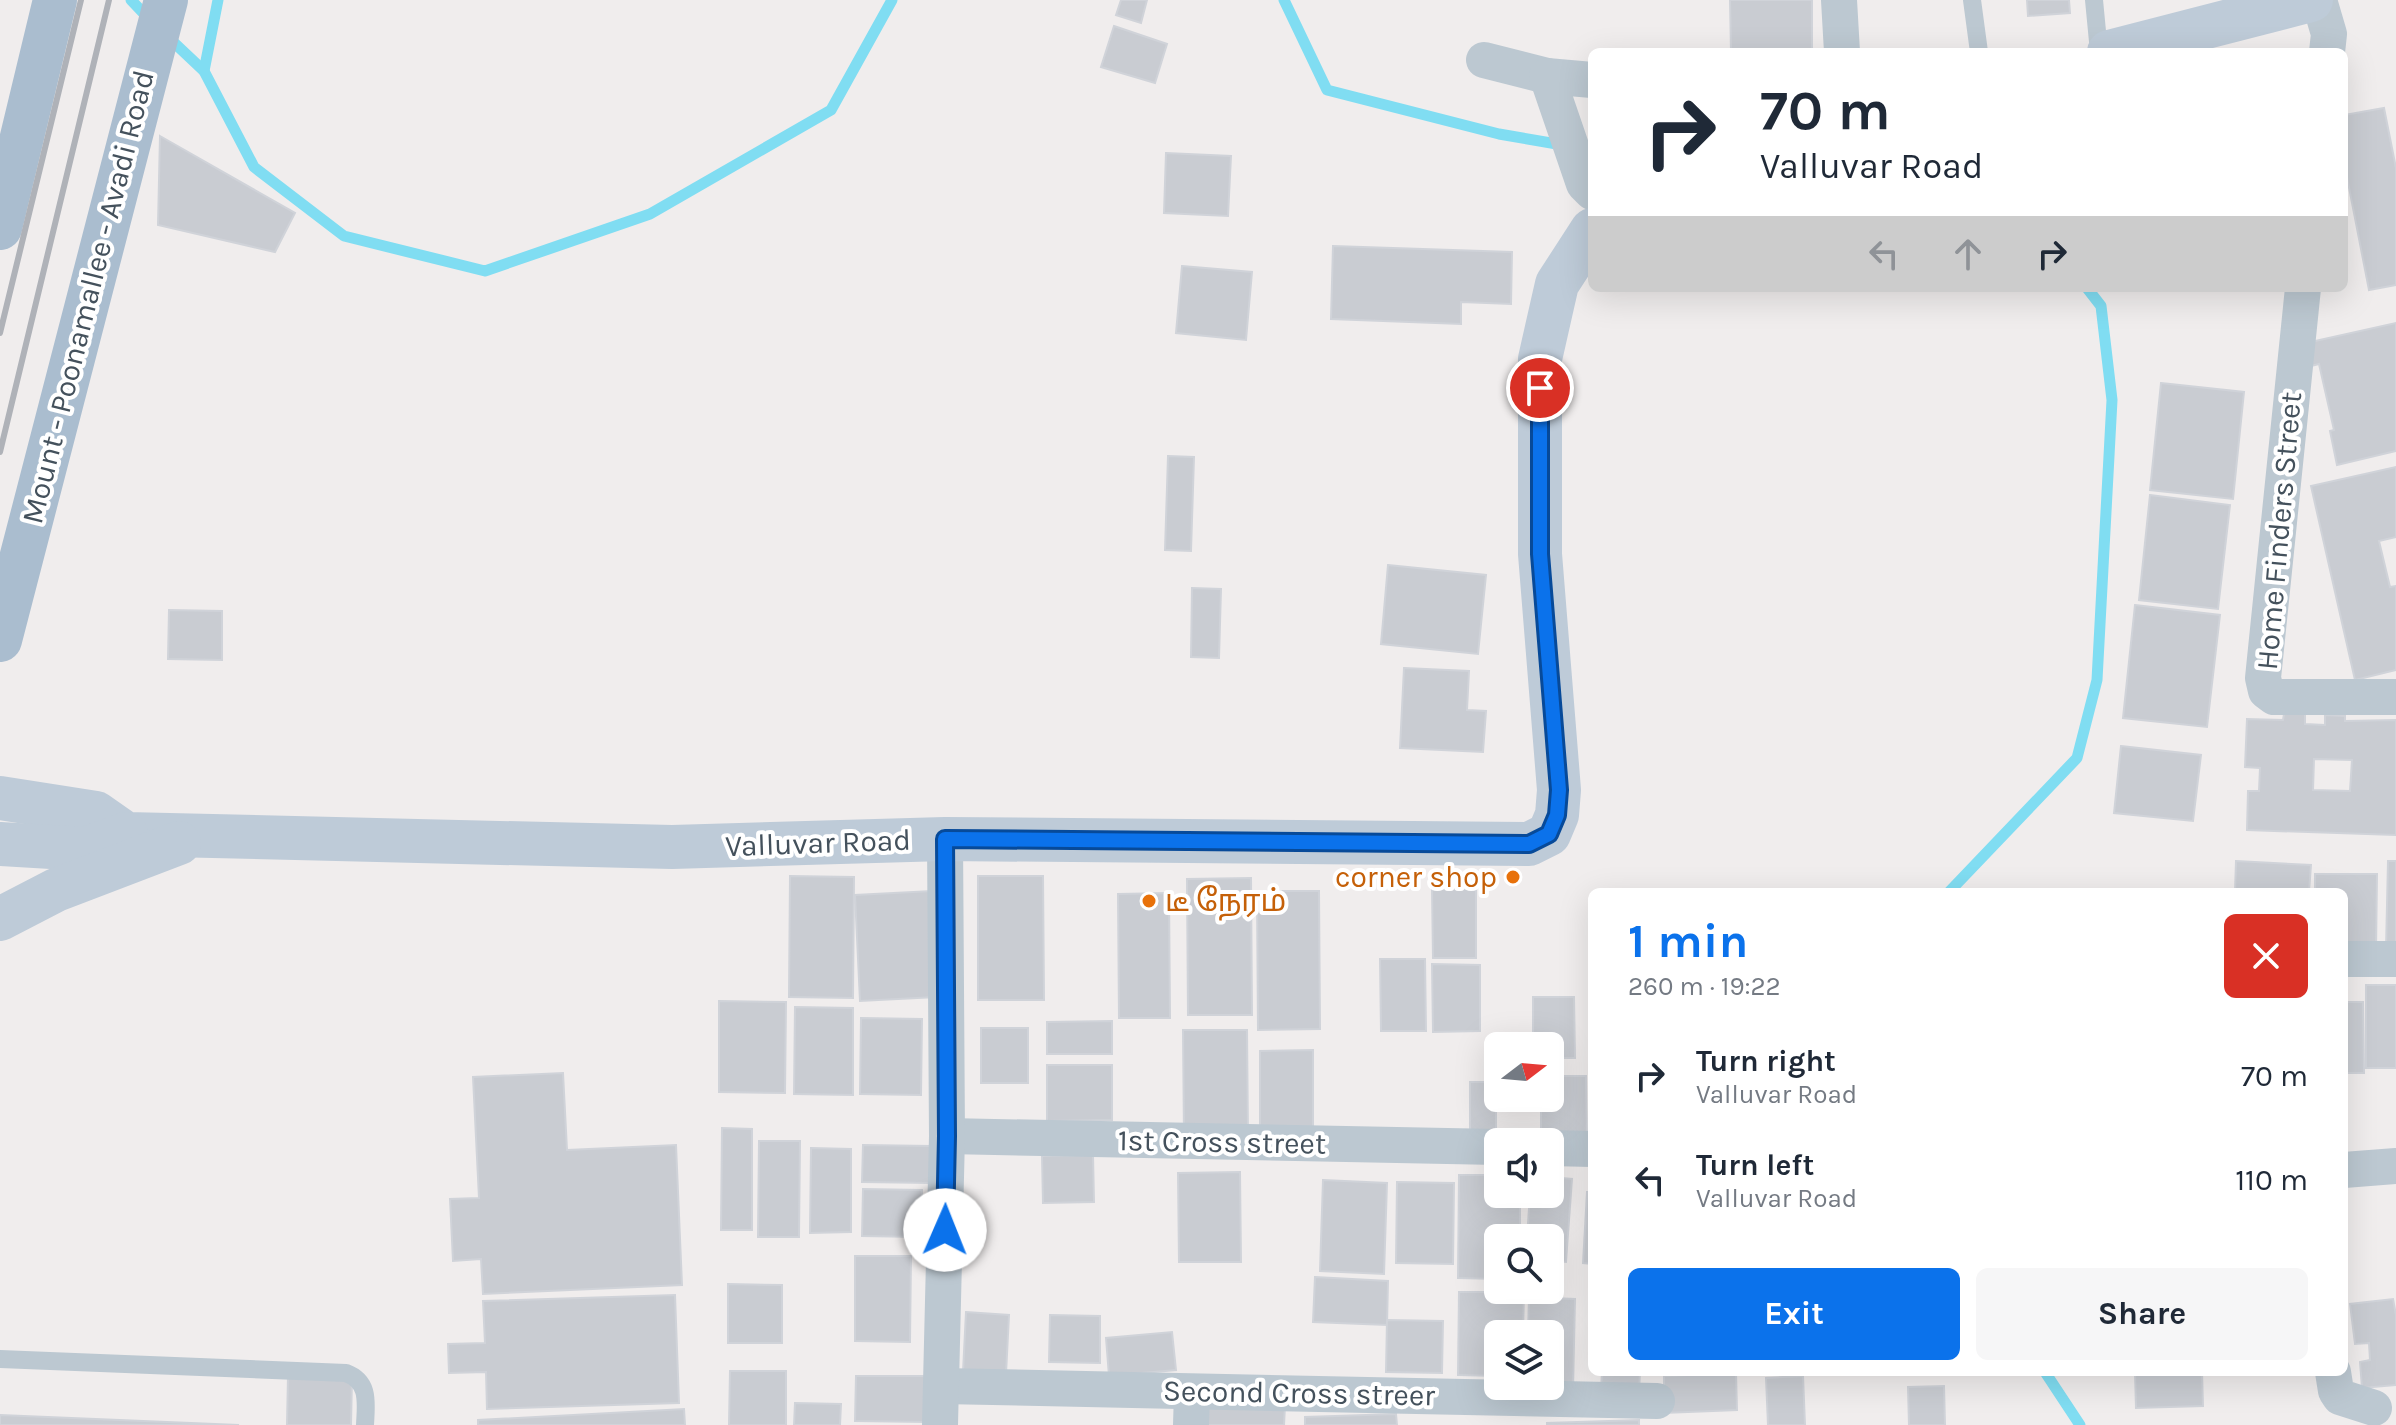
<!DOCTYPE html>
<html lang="en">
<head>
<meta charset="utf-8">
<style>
  :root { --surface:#fff; --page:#f6f6f7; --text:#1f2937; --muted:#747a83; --accent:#0b72eb }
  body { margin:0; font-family:Karla,"Noto Sans Tamil",sans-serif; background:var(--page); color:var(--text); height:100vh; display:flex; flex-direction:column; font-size:30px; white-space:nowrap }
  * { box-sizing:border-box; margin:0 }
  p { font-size:26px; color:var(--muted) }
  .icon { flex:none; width:44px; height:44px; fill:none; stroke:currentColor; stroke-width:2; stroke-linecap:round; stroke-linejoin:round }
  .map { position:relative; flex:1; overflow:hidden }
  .sheet { position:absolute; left:1588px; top:888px; width:760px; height:488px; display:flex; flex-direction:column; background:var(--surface); border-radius:12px; box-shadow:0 8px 32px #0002 }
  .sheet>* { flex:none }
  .banner { position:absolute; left:1588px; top:48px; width:760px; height:244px; border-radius:12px; box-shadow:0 8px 32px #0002; background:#fff; color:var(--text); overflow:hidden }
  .needle { width:52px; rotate:74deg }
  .tools { position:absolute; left:1484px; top:1032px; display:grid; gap:16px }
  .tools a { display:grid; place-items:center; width:80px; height:80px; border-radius:12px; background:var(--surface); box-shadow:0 8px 32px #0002; font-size:40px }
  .pin { position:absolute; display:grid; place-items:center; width:68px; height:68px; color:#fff; margin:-34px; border:4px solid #fff; border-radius:50%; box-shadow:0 2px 8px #0007 }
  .me { position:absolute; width:88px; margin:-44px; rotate:1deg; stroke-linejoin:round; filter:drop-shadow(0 0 6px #0008) }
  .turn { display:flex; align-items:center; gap:28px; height:168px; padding:0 40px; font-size:36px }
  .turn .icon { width:104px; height:104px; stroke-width:2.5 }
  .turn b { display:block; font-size:56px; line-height:68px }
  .lanes { display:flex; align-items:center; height:76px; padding:0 40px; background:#0003; justify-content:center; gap:40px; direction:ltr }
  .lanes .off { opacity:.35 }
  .round { display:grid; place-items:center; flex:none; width:84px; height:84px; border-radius:12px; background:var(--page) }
  .headline { display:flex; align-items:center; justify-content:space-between; height:136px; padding:0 40px }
  h1 { font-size:48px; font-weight:700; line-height:60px; color:var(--accent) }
  .action { display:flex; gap:16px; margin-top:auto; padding:16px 40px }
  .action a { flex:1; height:92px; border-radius:12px; background:var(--accent); color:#fff; font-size:32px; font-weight:700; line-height:92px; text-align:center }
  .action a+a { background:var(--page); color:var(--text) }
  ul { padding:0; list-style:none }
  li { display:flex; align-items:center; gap:24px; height:104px; padding:0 40px }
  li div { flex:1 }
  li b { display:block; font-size:30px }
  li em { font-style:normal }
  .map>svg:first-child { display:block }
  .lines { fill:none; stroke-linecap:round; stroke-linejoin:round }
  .stream { stroke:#80ddf2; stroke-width:11 }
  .building { fill:#c9ccd2; stroke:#d0d3d9; stroke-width:2; fill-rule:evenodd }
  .service { stroke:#bcc8d1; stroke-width:18 }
  .minor { stroke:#bcc8d1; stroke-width:36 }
  .secondary { stroke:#becbd8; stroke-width:44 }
  .primary { stroke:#aabdcf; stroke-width:44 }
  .rail { stroke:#afb2b8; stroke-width:6 }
  .route-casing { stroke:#074a99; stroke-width:20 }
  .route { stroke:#0b72eb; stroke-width:14 }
  .food-dot { fill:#e8710a; stroke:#fff; stroke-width:3 }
  .labels { text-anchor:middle; stroke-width:8; stroke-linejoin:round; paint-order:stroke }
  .street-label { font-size:30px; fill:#44515c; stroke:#fff }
  .food-label { font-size:30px; fill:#c56008; stroke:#fff; text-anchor:end }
</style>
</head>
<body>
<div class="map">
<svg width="2396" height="1425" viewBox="0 0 2396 1425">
  <rect width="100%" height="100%" fill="#f0eded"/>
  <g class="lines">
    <g class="stream">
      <path d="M131 0 150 20"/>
      <path d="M1284 0 1327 90 1499 134 1592 150"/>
      <path d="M168 37 204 71 254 167 344 236 485 271 650 214 831 110 892 0"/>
      <path d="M204 71 218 0"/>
      <path d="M1949 892 2077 758 2097 680 2112 400 2101 306 2087 288"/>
      <path d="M2045 1372 2080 1425"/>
    </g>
  </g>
  <g class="building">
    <path d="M1121 0H1147L1141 23 1116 15Z"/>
    <path d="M1730 0H1812V52H1731Z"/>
    <path d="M2027 0H2069L2070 13 2028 16Z"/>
    <path d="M1114 26 1167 44 1155 83 1101 67Z"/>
    <path d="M2384 108 2396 168V285L2369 290 2344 162V115Z"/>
    <path d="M160 136 295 213 275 252 158 225Z"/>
    <path d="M1166 153 1231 156 1228 216 1164 213Z"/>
    <path d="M1333 246 1512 252 1511 304 1461 302V324L1331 319Z"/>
    <path d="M1182 266 1252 272 1246 340 1176 333Z"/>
    <path d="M2396 323V451L2337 465 2330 431 2334 430 2319 364 2311 366 2306 343Z"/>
    <path d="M2161 383 2244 392 2233 499 2150 490Z"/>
    <path d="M1168 456 1194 457 1191 551 1165 550Z"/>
    <path d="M2396 467V537L2379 541 2390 587 2396 586V670L2355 680 2311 486Z"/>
    <path d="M2150 495 2230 505 2218 609 2139 600Z"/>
    <path d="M1388 565 1486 575 1478 654 1381 644Z"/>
    <path d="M1192 588 1221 589 1219 658 1191 657Z"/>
    <path d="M2135 605 2220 615 2207 727 2123 718Z"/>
    <path d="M169 610 222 611V660L168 659Z"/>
    <path d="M1404 668 1469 671 1467 710 1486 711 1483 752 1400 748Z"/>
    <path d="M2284 714H2305V724L2325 725V715L2345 716V721L2396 720V835L2247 830 2248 791H2259L2260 768 2245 767 2247 719 2283 720ZM2314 759 2352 760 2350 791 2313 790Z"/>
    <path d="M2121 746 2201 755 2193 821 2114 813Z"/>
    <path d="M2236 861 2311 865 2309 892H2235Z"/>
    <path d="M2388 861H2396V949H2386Z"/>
    <path d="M2315 874H2377L2376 951H2344V892H2315Z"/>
    <path d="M790 876 854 877 853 998 789 997Z"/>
    <path d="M978 876H1043L1044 1000H978Z"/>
    <path d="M1251 878 1252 1015H1188L1187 879Z"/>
    <path d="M1432 889H1476V958H1433Z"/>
    <path d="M932 891 936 997 860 1001 855 895Z"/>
    <path d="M1257 891H1319L1320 1029 1258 1030Z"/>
    <path d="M1169 893 1170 1018H1119L1118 894Z"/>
    <path d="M1380 959H1425L1426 1031H1381Z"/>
    <path d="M1432 964 1480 965V1031L1433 1032Z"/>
    <rect x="2366" y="985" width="30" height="83"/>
    <path d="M1533 997H1574L1575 1058H1550V1046H1533Z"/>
    <path d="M719 1001 786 1002 785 1093 719 1092Z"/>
    <path d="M2344 1002H2363L2364 1073H2344Z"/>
    <path d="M795 1007 853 1008V1095L794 1094Z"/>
    <path d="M861 1018 922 1019 921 1095 860 1094Z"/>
    <path d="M1112 1021V1054H1047V1022Z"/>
    <rect x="981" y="1028" width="47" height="55"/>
    <path d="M1183 1030H1247L1248 1137H1184Z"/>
    <path d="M1313 1050V1138H1260V1051Z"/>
    <path d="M1047 1065H1112V1120L1047 1121Z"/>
    <path d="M563 1073 567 1150 676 1145 682 1285 483 1294 481 1259 453 1261 450 1199 479 1198 473 1077Z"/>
    <path d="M1550 1076H1586L1587 1143 1541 1142V1098H1550Z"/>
    <rect x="1470" y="1082" width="26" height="51"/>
    <path d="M722 1128 752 1129V1230H721Z"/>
    <path d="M759 1141H800L799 1237H758Z"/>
    <path d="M863 1145 931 1146V1183L862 1182Z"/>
    <path d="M811 1148 851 1149V1232L810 1233Z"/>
    <path d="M1093 1155 1094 1202 1043 1203 1042 1156Z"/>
    <path d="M1240 1172 1241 1262H1179L1178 1173Z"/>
    <path d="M1459 1175H1498V1194H1520V1238H1498V1279L1458 1278Z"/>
    <path d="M1550 1177 1572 1179 1566 1262 1550 1260V1238H1527L1530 1194H1550Z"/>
    <path d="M1323 1180 1387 1183 1384 1274 1320 1271Z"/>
    <path d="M1397 1182 1454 1183 1453 1264 1396 1263Z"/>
    <path d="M863 1189 922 1190 921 1237 862 1236Z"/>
    <path d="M1587 1192H1592V1264L1583 1263Z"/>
    <path d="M855 1256H911L910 1342 855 1341Z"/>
    <path d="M1315 1277 1388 1281 1387 1325 1313 1322Z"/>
    <path d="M728 1284 782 1285V1343H728Z"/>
    <path d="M1459 1292H1524L1523 1334H1498V1376L1458 1375Z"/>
    <path d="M675 1295 679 1403 487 1409 486 1372 449 1373 448 1344 485 1343 483 1301Z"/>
    <path d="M1529 1297 1575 1299 1573 1389 1550 1386V1334H1528Z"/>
    <path d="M2393 1299 2396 1315V1385L2362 1388 2360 1362 2370 1360 2369 1343 2355 1344 2350 1304Z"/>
    <path d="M966 1312 1009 1315 1006 1374 963 1372Z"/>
    <path d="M1050 1315 1100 1316V1363L1049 1362Z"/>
    <path d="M1387 1320 1443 1321 1442 1373 1386 1372Z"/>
    <path d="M1172 1332 1176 1370 1109 1376 1106 1338Z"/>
    <path d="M730 1371H786V1425H729Z"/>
    <path d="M1602 1372H1640L1639 1392 1601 1390Z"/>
    <path d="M2135 1372H2202L2203 1406 2136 1408Z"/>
    <path d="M1736 1373 1737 1410 1664 1413V1376Z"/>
    <path d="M288 1376 352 1377 351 1425H287Z"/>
    <path d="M856 1376H928L927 1422 855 1421Z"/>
    <path d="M1803 1376 1805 1425H1768L1766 1378Z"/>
    <path d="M1944 1386 1945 1425H1909L1908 1387Z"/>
    <path d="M1207 1398 1285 1406 1284 1425H1204Z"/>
    <path d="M795 1403 841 1404 840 1425H794Z"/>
    <path d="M684 1409 685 1425H478V1420Z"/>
    <path d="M1396 1414 1397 1425H1305V1417Z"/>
    <path d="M0 1415 239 1425H0Z"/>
    <path d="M1639 1420V1425H1547V1423Z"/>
  </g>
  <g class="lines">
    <g class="service">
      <path d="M1972 0 1979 52"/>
      <path d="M2094 0 2099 52"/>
      <path d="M0 1359 346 1373C370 1382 366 1403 365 1425"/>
    </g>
    <g class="minor">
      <path d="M1839 0 1842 52"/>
      <path d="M2319 0 2329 34 2327 52"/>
      <path d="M1484 60 1547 76 1592 80"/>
      <path d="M1547 76 1584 184 1592 192"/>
      <path d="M2303 288 2263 678 2266 691 2274 697H2396"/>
      <path d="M2344 959H2396"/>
      <path d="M947 1136 1498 1147"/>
      <path d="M1550 1148 1592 1149"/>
      <path d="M2344 1170 2396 1166"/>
      <path d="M2333 1372 2336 1391 2340 1397 2374 1408"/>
      <path d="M941 1386C1180 1391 1419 1394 1657 1401"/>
      <path d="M940 1425 947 1136 945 839"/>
      <path d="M1191 1425 1192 1392"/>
    </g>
    <g class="secondary">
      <path d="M2109 52 2311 0"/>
      <path d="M0 798 96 813 126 834 672 847 945 839 1529 844 1549 834 1557 815 1559 790 1540 554V359L1557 284 1592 230"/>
      <path d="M0 844 85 849 126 834"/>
      <path d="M0 919 56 890 179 843"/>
    </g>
    <g class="primary">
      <path d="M0 228 55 0"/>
      <path d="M0 640 166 0"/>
    </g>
    <g class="rail">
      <path d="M0 333 81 0"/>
      <path d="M0 452 109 0"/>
    </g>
  </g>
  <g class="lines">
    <g class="route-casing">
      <path id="route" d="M945 1230 947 1136 945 839 1529 844 1549 834 1557 815 1559 790 1540 554V388"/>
    </g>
    <use href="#route" class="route"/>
  </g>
  <g class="food-dot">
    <circle cx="1513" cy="877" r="8"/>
    <circle cx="1149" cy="901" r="8"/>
  </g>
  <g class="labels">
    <g class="street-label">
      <text transform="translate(88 297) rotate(-76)" y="10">Mount - Poonamallee - Avadi Road</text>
      <text transform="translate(2279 531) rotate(-85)" y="10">Home Finders Street</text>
      <text transform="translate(818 843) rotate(-2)" y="10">Valluvar Road</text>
      <text transform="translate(1222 1142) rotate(1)" y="10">1st Cross street</text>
      <text transform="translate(1299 1393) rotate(1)" y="10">Second Cross streer</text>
    </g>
    <g class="food-label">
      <text x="1497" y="887">corner shop</text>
      <text x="1165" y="911" text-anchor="start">டீ நேரம்</text>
    </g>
  </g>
</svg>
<div class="tools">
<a><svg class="needle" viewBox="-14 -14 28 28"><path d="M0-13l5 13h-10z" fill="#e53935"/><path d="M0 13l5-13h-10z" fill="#747a83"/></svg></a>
<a><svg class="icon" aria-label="sound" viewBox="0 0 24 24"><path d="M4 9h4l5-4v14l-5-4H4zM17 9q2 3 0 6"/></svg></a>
<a><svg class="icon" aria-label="search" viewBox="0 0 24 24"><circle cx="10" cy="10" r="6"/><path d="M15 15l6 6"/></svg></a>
<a><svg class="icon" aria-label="layers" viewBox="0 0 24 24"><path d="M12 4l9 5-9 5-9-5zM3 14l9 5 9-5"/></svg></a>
</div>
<div class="pin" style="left:1540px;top:388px;background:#d93025"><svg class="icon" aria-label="arrive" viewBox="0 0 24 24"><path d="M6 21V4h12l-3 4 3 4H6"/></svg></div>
<svg class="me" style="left:945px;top:1230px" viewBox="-20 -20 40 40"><circle r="19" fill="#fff"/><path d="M0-13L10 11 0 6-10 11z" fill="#0b72eb"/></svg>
<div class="banner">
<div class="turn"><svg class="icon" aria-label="right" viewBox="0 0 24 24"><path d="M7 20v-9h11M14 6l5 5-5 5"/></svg><div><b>70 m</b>Valluvar Road</div></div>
<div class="lanes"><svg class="icon off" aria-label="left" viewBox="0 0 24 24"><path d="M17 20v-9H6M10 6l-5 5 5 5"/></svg><svg class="icon off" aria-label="ahead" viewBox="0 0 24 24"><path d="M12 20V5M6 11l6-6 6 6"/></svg><svg class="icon" aria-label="right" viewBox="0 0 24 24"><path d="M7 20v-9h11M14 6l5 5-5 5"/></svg></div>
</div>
<section class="sheet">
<div class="headline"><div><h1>1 min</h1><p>260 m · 19:22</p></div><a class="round" style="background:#d93025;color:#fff"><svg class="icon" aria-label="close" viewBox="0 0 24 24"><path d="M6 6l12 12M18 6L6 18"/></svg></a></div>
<ul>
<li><svg class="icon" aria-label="right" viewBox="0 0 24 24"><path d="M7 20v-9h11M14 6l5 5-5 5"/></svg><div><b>Turn right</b><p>Valluvar Road</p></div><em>70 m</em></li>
<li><svg class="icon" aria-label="left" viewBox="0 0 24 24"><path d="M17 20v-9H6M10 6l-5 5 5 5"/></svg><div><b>Turn left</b><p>Valluvar Road</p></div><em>110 m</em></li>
</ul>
<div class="action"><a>Exit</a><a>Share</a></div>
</section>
</div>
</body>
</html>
